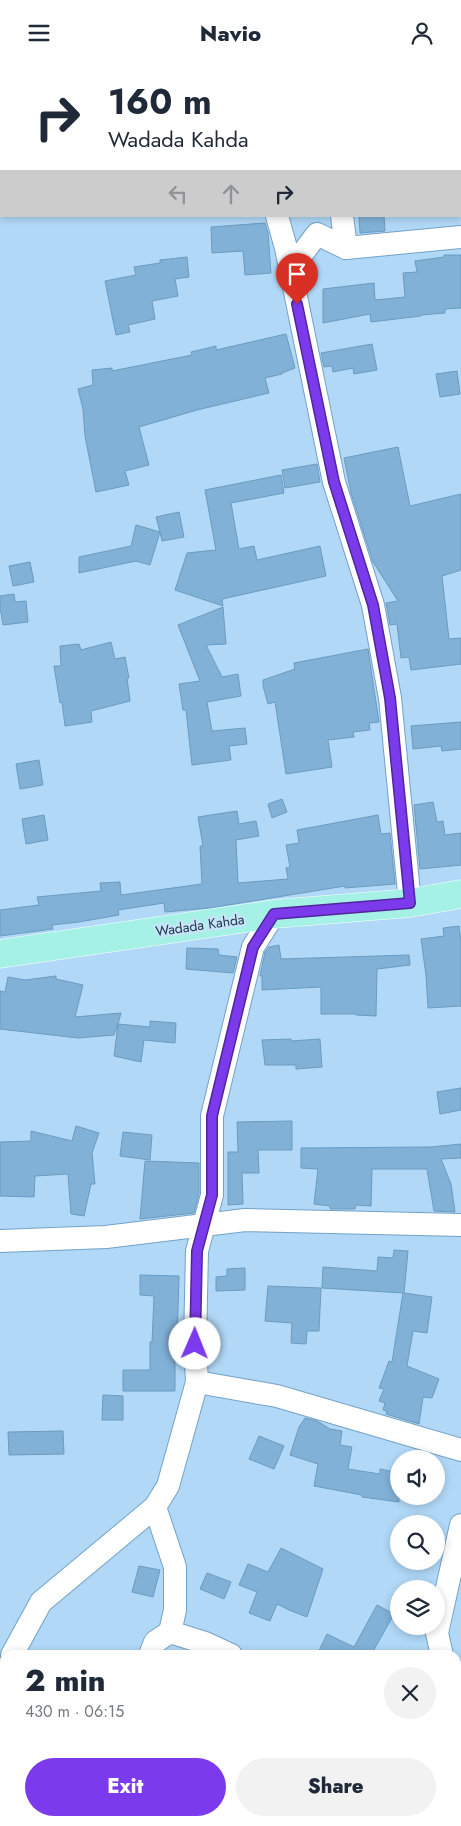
<!DOCTYPE html>
<html lang="en">
<head>
<meta charset="utf-8">
<style>
  :root { --surface:#fff; --page:#f2f2f3; --text:#1f2937; --muted:#747a83; --accent:#7c3aed }
  body { margin:0; font-family:Jost,sans-serif; background:var(--page); color:var(--text); height:100vh; display:flex; flex-direction:column; font-size:19px; white-space:nowrap }
  * { box-sizing:border-box; margin:0 }
  p { font-size:16px; color:var(--muted) }
  .icon { flex:none; width:28px; height:28px; fill:none; stroke:currentColor; stroke-width:2; stroke-linecap:round; stroke-linejoin:round }
  .map { position:relative; flex:1; overflow:hidden }
  .panel { position:absolute; left:0px; top:1585px; width:461px; height:176px; display:flex; flex-direction:column; background:var(--surface); border-radius:15px 15px 0 0; box-shadow:0 2px 8px #0003 }
  .panel>* { flex:none }
  .top-card { position:absolute; left:0px; top:0px; width:461px; height:152px; box-shadow:0 2px 8px #0003; background:#fff; color:var(--text); overflow:hidden }
  .tools { position:absolute; left:390px; top:1385px; display:grid; gap:10px }
  .tools a { display:grid; place-items:center; width:55px; height:55px; border-radius:50%; background:var(--surface); box-shadow:0 2px 8px #0003; font-size:25px }
  .pin { position:absolute; display:grid; place-items:center; width:42px; height:42px; color:#fff; margin:-51px -21px; border-radius:50% 50% 50% 0; rotate:-45deg; box-shadow:0 0 5px #0007 }
  .pin .icon { rotate:45deg }
  .me { position:absolute; width:55px; margin:-28px; rotate:1deg; stroke-linejoin:round; filter:drop-shadow(0 0 4px #0008) }
  .turn { display:flex; align-items:center; gap:18px; height:105px; padding:0 25px; font-size:22px }
  .turn .icon { width:65px; height:65px; stroke-width:2.5 }
  .turn b { display:block; font-size:35px; line-height:42px }
  .lanes { display:flex; align-items:center; height:48px; padding:0 25px; background:#0003; justify-content:center; gap:25px; direction:ltr }
  .lanes .off { opacity:.35 }
  .round { display:grid; place-items:center; flex:none; width:52px; height:52px; border-radius:26px; background:var(--page) }
  .summary { display:flex; align-items:center; justify-content:space-between; height:85px; padding:0 25px }
  h1 { font-size:30px; font-weight:800; line-height:38px }
  .cta { display:flex; gap:10px; margin-top:auto; padding:10px 25px }
  .cta a { flex:1; height:58px; border-radius:30px; background:var(--accent); color:#fff; font-size:20px; font-weight:800; line-height:58px; text-align:center }
  .cta a+a { background:var(--page); color:var(--text) }
  header { display:flex; justify-content:space-between; align-items:center; height:65px; padding:0 25px; background:var(--surface); font-size:22px; font-weight:800 }
  .map>svg:first-child { display:block }
  .building { fill:#81b1d6; stroke:#6b9bbf }
  .lines { fill:none; stroke-linecap:round; stroke-linejoin:round }
  .minor-casing { stroke:#73a2c7; stroke-width:24 }
  .major-casing { stroke:#fff; stroke-width:29 }
  .minor { stroke:#fff; stroke-width:22 }
  .major { stroke:#a6f1e5; stroke-width:28 }
  .route-casing { stroke:#51269a; stroke-width:12 }
  .route { stroke:#7c3aed; stroke-width:9 }
  .labels { text-anchor:middle; stroke-width:4.5; stroke-linejoin:round; paint-order:stroke }
  .street-label { font-size:14px; fill:#223645; stroke:#c7e4fb }
</style>
</head>
<body>
<header><svg class="icon" aria-label="menu" viewBox="0 0 24 24"><path d="M4 6h16M4 12h16M4 18h16"/></svg>Navio<svg class="icon" aria-label="person" viewBox="0 0 24 24"><circle cx="12" cy="8" r="4"/><path d="M4 21q1-7 8-7t8 7"/></svg></header>
<div class="map">
<svg width="461" height="1761" viewBox="0 0 461 1761">
  <rect width="100%" height="100%" fill="#b1d8f7"/>
  <g class="building">
    <path d="M359 151H384L385 166 360 168Z"/>
    <path d="M265 158 268 168 271 208 245 210 243 186 212 188 211 162Z"/>
    <path d="M444 190H461V243L445 244V248L421 250V251L371 257 370 249 323 258V224L374 218 375 235 405 232 403 208 417 207 415 196 444 192Z"/>
    <path d="M187 192 189 212 175 214 178 231 152 236 155 254 128 260 130 267 116 270 105 216 136 210 134 202 160 198V195Z"/>
    <path d="M286 269 295 303 282 308V309L265 313 269 328 197 345 139 362 149 400 125 406 129 420 96 427 85 371 83 344 78 324 93 320 92 305 112 303V306L192 290 191 287 216 281V285Z"/>
    <path d="M372 279 377 305 354 309 353 303 333 307 332 301 324 302 321 288Z"/>
    <path d="M457 306 460 329 440 332 436 309Z"/>
    <path d="M398 382 410 441 461 429V505L442 511 449 574 461 573V599L411 605 409 592 401 593 397 559 390 560 386 538 398 536 373 497 351 428 344 393Z"/>
    <path d="M317 399 320 417 285 423 282 405Z"/>
    <path d="M281 410 284 428 231 438 239 484 254 481 257 495 320 481 326 511 222 534 223 541 175 525 187 488 216 485 205 425Z"/>
    <path d="M179 447 184 472 162 476 160 467 150 500 136 496 79 508V492L131 481 136 460 160 467 156 452Z"/>
    <path d="M30 497 34 517 13 521 9 501Z"/>
    <path d="M14 529 15 537 26 536 28 557 3 560 1 547H0V531Z"/>
    <path d="M223 542 226 579 206 580 222 612 238 609 241 631 207 637 212 666 245 663 247 679 229 681 231 695 192 700 186 645H183L179 619 200 616 178 560Z"/>
    <path d="M111 577 115 594 125 592 129 613H127L130 636 91 646 92 657 65 661 62 637 60 638 54 601H61L60 581 79 579 81 585Z"/>
    <path d="M368 584 379 657 369 658 370 665 353 667 354 672 328 675 332 702 286 709 275 637 268 639 263 621V615L295 604 294 598Z"/>
    <path d="M461 657V684L442 686 441 681 413 684 411 661Z"/>
    <path d="M39 695 43 720 20 724 16 699Z"/>
    <path d="M282 734 287 747 272 753 268 739Z"/>
    <path d="M433 737 437 757 443 756 445 770 461 768V800L420 804 414 740Z"/>
    <path d="M237 746 239 759 256 756 259 771 236 775 238 818 288 814 286 803 290 802 286 780 299 778 297 765 378 750 381 769 390 768 395 819 345 823V821L210 843 165 847 164 838 118 845 119 850 79 857 52 860 53 864 0 871V845L39 840 37 832 101 826 100 818 120 817 121 830 202 819 200 781H203L198 752Z"/>
    <path d="M44 750 48 775 26 779 22 754Z"/>
    <path d="M459 861 461 876V941L428 943 426 910 421 874 444 871 443 863Z"/>
    <path d="M279 880 281 894 409 890 410 900 377 904 376 951 356 950V949H321V922L262 925V911H260L265 887 269 882Z"/>
    <path d="M187 883 218 884 219 890 237 892 233 908 186 904Z"/>
    <path d="M56 911V914L83 920 75 952 121 948 118 959 150 962V956L176 958 175 978 144 975 141 997 114 991 118 959 114 970 78 973 0 964V926L5 927 8 912 25 915Z"/>
    <path d="M291 974V976L320 974 322 1002 296 1004V1000H265L262 975Z"/>
    <path d="M461 1023V1045L440 1049 437 1027Z"/>
    <path d="M292 1056V1085H258L259 1108H242L243 1139 228 1140V1087H238L237 1057Z"/>
    <path d="M76 1061 99 1068 92 1088 95 1119H91L84 1151 71 1149 68 1109 35 1111 34 1132 0 1131V1077L31 1076V1066L72 1076Z"/>
    <path d="M123 1067 152 1070 150 1095 120 1091Z"/>
    <path d="M461 1079V1093L441 1094 451 1119 455 1147 434 1146 427 1104H372L371 1141 356 1140 355 1144H330V1141L314 1139 318 1104 301 1103V1083L430 1082Z"/>
    <path d="M145 1096 199 1098V1128L194 1148 140 1154Z"/>
    <path d="M394 1185 408 1186 404 1228 432 1232 427 1268 413 1266 407 1301 439 1314 432 1333 423 1332 419 1359 386 1349 387 1346 383 1345 385 1338 379 1336 384 1324 379 1323 389 1296 392 1297 403 1228 322 1223 323 1202 377 1206 378 1192 393 1193Z"/>
    <path d="M245 1203V1225L216 1226V1212L227 1211V1204Z"/>
    <path d="M140 1210 179 1211 177 1275H175V1326H123V1305H150V1277H152L154 1231 140 1230Z"/>
    <path d="M268 1221 321 1223 319 1266H307L306 1279 291 1278 292 1258 265 1256Z"/>
    <path d="M103 1330 123 1331V1355H102Z"/>
    <path d="M305 1353 317 1356 330 1364 342 1366 340 1380 352 1382 348 1404 380 1409V1404L399 1408V1437L362 1432V1430L314 1421 318 1399 290 1390 299 1362Z"/>
    <path d="M63 1366 64 1389 9 1390 8 1367Z"/>
    <path d="M259 1371 284 1381 274 1404 249 1394Z"/>
    <path d="M281 1483 323 1504 307 1552 289 1545 277 1539 270 1556 249 1548 257 1527 239 1520 248 1499 268 1507Z"/>
    <path d="M139 1501 160 1505 153 1532 132 1527Z"/>
    <path d="M207 1508 231 1517 224 1534 200 1524Z"/>
    <path d="M377 1540 394 1549 371 1590H317L327 1569 354 1582Z"/>
  </g>
  <g class="lines">
    <g class="minor-casing">
      <g id="minor">
        <path d="M183 0 184 1"/>
        <path d="M333 0V1"/>
        <path d="M277 151 286 183 334 417 373 540 390 633 410 838"/>
        <path d="M346 183 461 172"/>
        <path d="M290 205 317 169 346 183 342 151"/>
        <path d="M0 1176 106 1172 245 1155 461 1160"/>
        <path d="M197 1317 277 1331 461 1385"/>
        <path d="M170 1567 205 1578 231 1590"/>
        <path d="M12 1590 41 1537 155 1442"/>
        <path d="M150 1590 155 1577 170 1567 175 1545V1502L155 1442 168 1421 197 1317 195 1279 197 1186 212 1130V1051L253 882 274 849"/>
        <path d="M442 1590 437 1568 461 1460"/>
        <path d="M0 1612 5 1603"/>
        <path d="M456 1694H461"/>
        <path d="M411 1756 412 1761"/>
        <path d="M131 1761 132 1756"/>
        <path d="M383 1761 394 1756"/>
      </g>
    </g>
    <g class="major-casing">
      <path id="major" d="M0 889 274 849 410 838 461 829"/>
    </g>
    <use href="#minor" class="minor"/>
    <use href="#major" class="major"/>
  </g>
  <g class="lines">
    <g class="route-casing">
      <path id="route" d="M195 1279 197 1186 212 1130V1051L253 882 274 849 410 838 390 633 373 540 334 417 297 239"/>
    </g>
    <use href="#route" class="route"/>
  </g>
  <g class="labels">
    <g class="street-label">
      <text transform="translate(200 860) rotate(-8)" y="5">Wadada Kahda</text>
    </g>
  </g>
</svg>
<div class="tools">
<a><svg class="icon" aria-label="sound" viewBox="0 0 24 24"><path d="M4 9h4l5-4v14l-5-4H4zM17 9q2 3 0 6"/></svg></a>
<a><svg class="icon" aria-label="search" viewBox="0 0 24 24"><circle cx="10" cy="10" r="6"/><path d="M15 15l6 6"/></svg></a>
<a><svg class="icon" aria-label="layers" viewBox="0 0 24 24"><path d="M12 4l9 5-9 5-9-5zM3 14l9 5 9-5"/></svg></a>
</div>
<div class="pin" style="left:297px;top:239px;background:#d93025"><svg class="icon" aria-label="arrive" viewBox="0 0 24 24"><path d="M6 21V4h12l-3 4 3 4H6"/></svg></div>
<svg class="me" style="left:195px;top:1279px" viewBox="-20 -20 40 40"><circle r="19" fill="#fff"/><path d="M0-13L10 11 0 6-10 11z" fill="#7c3aed"/></svg>
<div class="top-card">
<div class="turn"><svg class="icon" aria-label="right" viewBox="0 0 24 24"><path d="M7 20v-9h11M14 6l5 5-5 5"/></svg><div><b>160 m</b>Wadada Kahda</div></div>
<div class="lanes"><svg class="icon off" aria-label="left" viewBox="0 0 24 24"><path d="M17 20v-9H6M10 6l-5 5 5 5"/></svg><svg class="icon off" aria-label="ahead" viewBox="0 0 24 24"><path d="M12 20V5M6 11l6-6 6 6"/></svg><svg class="icon" aria-label="right" viewBox="0 0 24 24"><path d="M7 20v-9h11M14 6l5 5-5 5"/></svg></div>
</div>
<section class="panel">
<div class="summary"><div><h1>2 min</h1><p>430 m · 06:15</p></div><a class="round"><svg class="icon" aria-label="close" viewBox="0 0 24 24"><path d="M6 6l12 12M18 6L6 18"/></svg></a></div>
<div class="cta"><a>Exit</a><a>Share</a></div>
</section>
</div>
</body>
</html>
